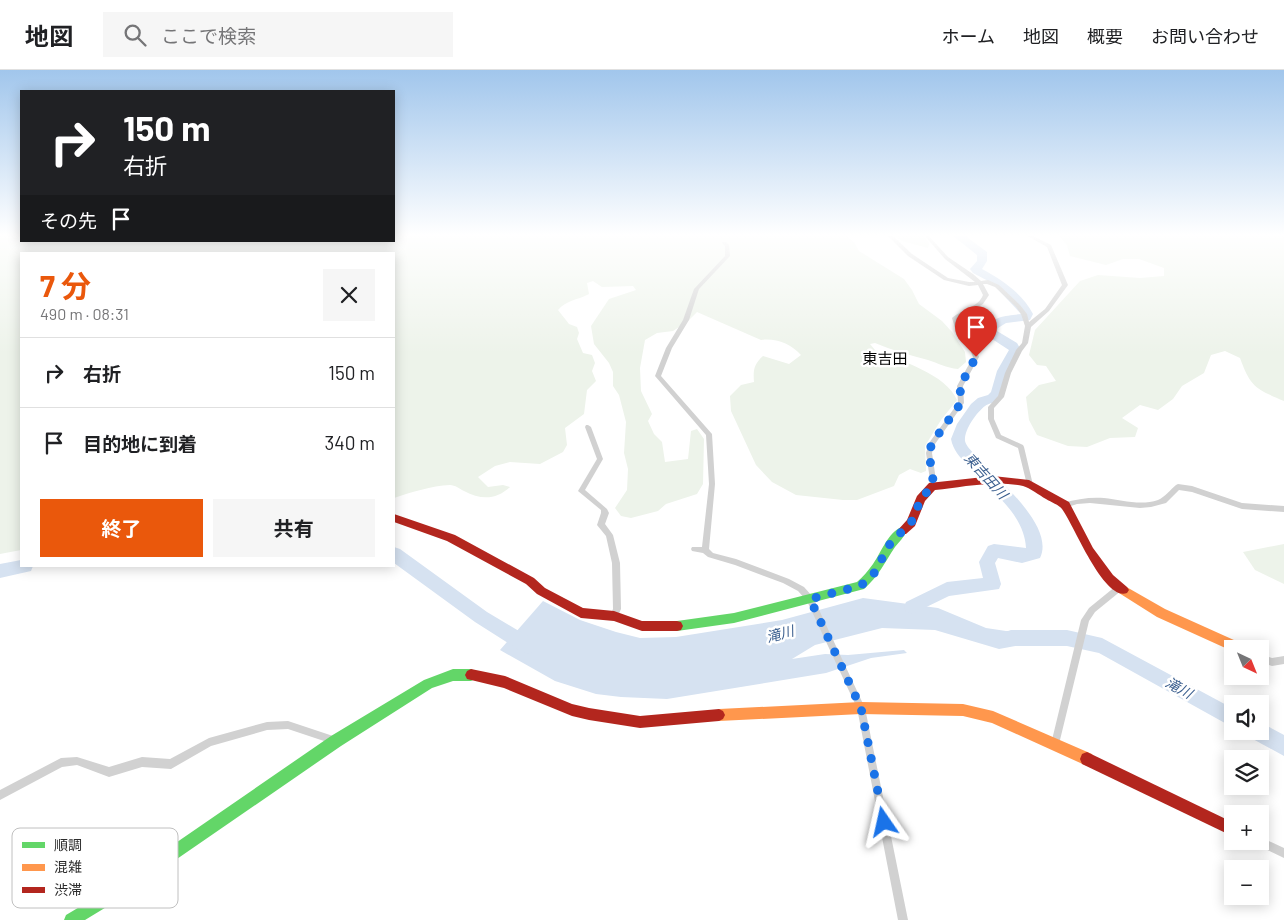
<!DOCTYPE html>
<html lang="ja">
<head>
<meta charset="utf-8">
<style>
  :root { --surface:#fff; --page:#f6f6f6; --text:#202124; --muted:#757577; --line:#e0e0e0; --accent:#ea580c }
  body { margin:0; font-family:Barlow,"Noto Sans JP",sans-serif; background:var(--page); color:var(--text); height:100vh; display:flex; flex-direction:column; font-size:19px; white-space:nowrap }
  * { box-sizing:border-box; margin:0 }
  p { font-size:16px; color:var(--muted) }
  .icon { flex:none; width:28px; height:28px; fill:none; stroke:currentColor; stroke-width:2; stroke-linecap:round; stroke-linejoin:round }
  .map { position:relative; flex:1; overflow:hidden }
  .panel { position:absolute; left:20px; top:182px; width:375px; height:315px; display:flex; flex-direction:column; background:var(--surface); border-radius:0px; box-shadow:0 2px 12px #0003 }
  .panel>* { flex:none }
  .hud { position:absolute; left:20px; top:20px; width:375px; height:152px; border-radius:0px; box-shadow:0 2px 12px #0003; background:#202124; color:#fff; overflow:hidden }
  .needle { width:32px; rotate:137deg }
  .controls { position:absolute; left:1224px; top:570px; display:grid; gap:10px }
  .controls a { display:grid; place-items:center; width:45px; height:45px; border-radius:0px; background:var(--surface); box-shadow:0 2px 12px #0003; font-size:25px }
  .pin { position:absolute; display:grid; place-items:center; width:42px; height:42px; color:#fff; margin:-51px -21px; border-radius:50% 50% 50% 0; rotate:-45deg; box-shadow:0 0 5px #0007 }
  .pin .icon { rotate:45deg }
  .me { position:absolute; width:55px; margin:-28px; rotate:349deg; stroke-linejoin:round; filter:drop-shadow(0 0 4px #0008) }
  .turn { display:flex; align-items:center; gap:18px; height:105px; padding:0 20px; font-size:22px }
  .turn .icon { width:65px; height:65px; stroke-width:2.5 }
  .turn b { display:block; font-size:35px; line-height:42px }
  .then { display:flex; align-items:center; height:48px; padding:0 20px; background:#0003; gap:10px; font-size:19px }
  .round { display:grid; place-items:center; flex:none; width:52px; height:52px; border-radius:0px; background:var(--page) }
  .headline { display:flex; align-items:center; justify-content:space-between; height:85px; padding:0 20px }
  h1 { font-size:30px; font-weight:700; line-height:38px; color:var(--accent) }
  .button { display:flex; gap:10px; margin-top:auto; padding:10px 20px }
  .button a { flex:1; height:58px; border-radius:0px; background:var(--accent); color:#fff; font-size:20px; font-weight:700; line-height:58px; text-align:center }
  .button a+a { background:var(--page); color:var(--text) }
  ul { padding:0; list-style:none }
  li { display:flex; align-items:center; gap:15px; height:70px; padding:0 20px; border-top:1px solid var(--line) }
  li div { flex:1 }
  li b { display:block; font-size:19px }
  li em { font-style:normal }
  header { display:flex; align-items:center; gap:30px; box-sizing:border-box; height:70px; padding:0 25px; background:var(--surface); border-bottom:1px solid var(--line) }
  header strong { font-size:24px }
  nav { display:flex; gap:28px; margin-inline-start:auto; font-size:18px }
  .search { width:350px; height:45px; background:var(--page); display:flex; align-items:center; gap:12px; box-sizing:border-box; padding:0 18px; border-radius:0px; color:var(--muted); font-size:19px }
  .map>svg:first-child { display:block }
  .green { fill:#edf3ea }
  .water { fill:#d6e2f1 }
  .lines { fill:none; stroke-linecap:round; stroke-linejoin:round }
  .river { fill:#d6e2f1; fill-rule:evenodd }
  .street { fill:#d1d1d1; fill-rule:evenodd }
  .fast { fill:#63d668; fill-rule:evenodd }
  .slow { fill:#ff974d; fill-rule:evenodd }
  .jam { fill:#b3261e; fill-rule:evenodd }
  .route { stroke:#1a73e8; stroke-width:9; stroke-dasharray:0 16.2 }
  .labels { text-anchor:middle; stroke-width:5; stroke-linejoin:round; paint-order:stroke }
  .water-label { font-size:14px; font-style:italic; fill:#3a5e8e; stroke:#fff }
  .quarter-label { font-size:15px; fill:#000; stroke:#fff }
  .key { fill:#fff; stroke:#c0c0c0; stroke-width:1 }
  .key-label { font-size:14px; fill:#2c2c2c }
</style>
</head>
<body>
<header>
<strong>地図</strong>
<div class="search"><svg class="icon" aria-label="search" viewBox="0 0 24 24"><circle cx="10" cy="10" r="6"/><path d="M15 15l6 6"/></svg>ここで検索</div>
<nav><a>ホーム</a><a>地図</a><a>概要</a><a>お問い合わせ</a></nav>
</header>
<div class="map">
<svg width="1284" height="850" viewBox="0 0 1284 850">
  <rect width="100%" height="100%" fill="#fff"/>
  <g class="green">
    <path d="M0 165H21V171H394V165H845L854 172 859 181 904 209 912 220 919 234 942 251 952 262 965 282 966 292 958 299C946 298 938 293 928 290 909 285 892 280 875 273L870 274 875 280C901 291 946 304 957 330L941 350 925 376 926 401 921 403 910 399 899 405 894 416 857 430H843L796 425 772 412 756 395 731 341 730 326 741 315 754 312C753 300 754 294 763 286L789 294 801 285C791 274 776 268 761 270L697 242 688 251 673 261 657 263 645 270 640 298 641 321 652 344 648 351 654 364 662 372 665 392 688 389 691 361 697 359 704 369 703 414 697 424 666 434 658 441 631 448 621 446 615 438 627 420 628 399 624 383 626 352 619 325 613 316V302L609 293 594 274 591 256 609 229 636 220 633 216 602 217 593 211 587 213 589 224C578 230 566 230 558 240L569 254 577 257 579 263 577 269 583 283 592 285 595 293 592 301 596 311 587 320 584 344 565 358 567 375 563 382 540 394 510 392 495 396 478 407 488 417 503 415 510 417C496 430 481 430 464 421 460 419 455 415 450 415 431 416 412 422 394 428V184H21V480L0 484Z"/>
    <path d="M893 165H924L929 174 928 178 902 171Z"/>
    <path d="M1058 165H1284V331C1256 319 1251 318 1240 288L1225 281 1211 285 1204 303 1182 316 1173 329 1158 340 1140 335 1122 348 1138 358 1135 367 1110 368 1087 377 1068 376 1037 365 1029 350 1026 327 1039 315 1056 311 1046 296 1037 295 1029 285 1035 260 1080 211 1098 205 1140 208 1164 206V198L1139 189H1123L1106 195 1070 186 1067 175Z"/>
    <path d="M1284 474V514L1255 500 1243 482Z"/>
  </g>
  <path class="water" d="M863 528 938 538 986 558 1006 561H1030L1032 573 999 579 935 560 882 558 815 575 792 589 825 584 848 585 904 580 907 583 871 588 826 603 667 629 621 627 596 624 555 611 500 580 543 531 580 550 616 562 640 568 676 567 782 550Z"/>
  <g class="lines">
    <g class="river">
      <path d="M952 165H964L987 182V191L982 199C1001 209 1023 224 1033 244L1030 250 1006 253 998 258 997 261 1017 273 1021 280 1010 301 1005 320 999 330C995 333 989 333 985 336 976 343 964 360 965 371 966 376 971 380 974 384 993 406 1056 455 1040 488L1022 493 998 488 995 493 1001 514 999 519 949 526 912 544 906 542 904 537 906 532 947 512 983 508 979 492 988 476 994 474 1026 478C1024 442 989 420 967 395 960 387 953 380 951 369L957 354 971 334 978 328 988 325 991 322 997 301 1009 280 989 267 985 261C992 245 1007 246 1021 244L992 213 973 203 970 199 977 191V185Z"/>
      <path d="M394 477 400 479 487 542 534 570 537 576 534 582 528 584 522 582 475 552 394 493Z"/>
      <path d="M21 490V496H33L31 501 0 508V494Z"/>
      <path d="M1011 560H1067L1102 568 1232 638V657L1099 583 1067 576H1011L1005 574 1002 568 1005 562Z"/>
      <path d="M1260 652 1284 665V686L1251 668 1249 661H1260Z"/>
    </g>
    <g class="street">
      <path d="M887 165H892L912 184 948 208 969 212H975L945 189 924 165H928L948 187 973 204 981 211 988 210 999 215 1020 235 1027 244 1029 252 1045 239 1062 215 1047 177 1026 165H1031L1051 175 1068 215 1049 241 1031 257 1028 273 1022 281 1011 303 1004 327 994 338V349L1001 365 1023 375 1024 377 1033 415 1032 417H1028L1027 415 1018 378 996 368 988 349V337L998 326 1005 303 1016 280 1022 273 1025 256 1021 244 1016 237 995 217 987 214H983L989 225 983 234 958 248 962 261 974 275 979 287 963 316 964 333 935 374 932 383 936 410 934 418H930L929 416 930 410 926 383 929 373 958 333 957 316 973 287 969 277 956 261 952 248C962 239 978 238 983 225L978 215 969 216 944 210 908 186Z"/>
      <path d="M722 172H726L729 175 730 186 699 219 689 250 672 278 661 306 712 364 715 414 709 479 713 483 736 489 789 509 804 517 813 527 865 638 908 850H898L857 638 807 531 798 521 783 513 735 495 708 487 703 483 692 481 691 479 692 477H702L709 414 706 365 655 306 666 278 683 250 694 219 725 186V176L722 173Z"/>
      <path d="M586 355H588L591 357 603 389 585 420 607 439 609 443 605 454 613 465 620 493 621 539 617 548 614 549 611 548 610 546 613 539 612 493 606 466 597 455 601 443V440L578 421 597 389 585 357Z"/>
      <path d="M1178 414 1192 416 1242 433 1284 436V442L1242 439 1192 422 1179 420 1166 433 1151 437 1140 438 1090 433 1077 434 1065 438 1063 437 1062 435 1063 433C1077 429 1090 427 1104 428 1121 430 1141 436 1158 430 1165 427 1170 420 1176 415Z"/>
      <path d="M1119 515 1122 516 1123 518 1122 520 1095 542 1089 551 1059 674 1058 677 1055 678 1052 677 1051 674 1081 550 1089 538 1116 516Z"/>
      <path d="M1260 584 1272 588 1284 586V594L1272 596 1260 592Z"/>
      <path d="M288 651 339 668 340 671 339 674 336 675 288 659 267 660 211 676 171 699 142 697 109 707 77 695 62 697 0 730V720L61 688 77 687 109 697 142 687 170 689 209 668 267 652Z"/>
      <path d="M1260 767 1284 778V788L1255 774 1253 771H1260Z"/>
    </g>
    <g class="fast">
      <path d="M902 457 906 458 907 461C904 467 899 472 895 477 885 492 878 507 864 519L734 553 677 561 673 560 671 556 673 552 677 551 734 543 857 512C863 507 868 501 873 494 881 483 888 462 902 457Z"/>
      <path d="M453 599H471L475 601 477 605 475 609 471 611H453L432 618 341 676 113 833 85 850H64L66 845 103 823 331 666 424 610Z"/>
    </g>
    <g class="slow">
      <path d="M1123 515 1165 539 1245 575 1247 579H1232V581L1157 547 1119 523 1117 520 1119 517Z"/>
      <path d="M861 632 963 634 993 641 1092 684 1094 689 1092 694 1087 696 992 653 963 646 861 644 719 651 715 649 713 645 715 641 719 639Z"/>
    </g>
    <g class="jam">
      <path d="M993 406 1029 410 1069 432 1093 478 1113 505 1127 517 1129 520 1127 523C1104 532 1073 453 1062 439 1059 435 1051 432 1046 429 1039 425 1030 418 1023 416 994 410 963 417 935 420L925 431 915 456 906 464H898L897 461 907 450 917 426 929 413Z"/>
      <path d="M394 444 455 465 534 508 545 518 583 538 614 541 642 551H677L681 552 683 556 681 560 677 561H642L614 551 581 548 537 524 526 514 447 471 394 452Z"/>
      <path d="M471 599 505 606 572 634 589 638 640 646 719 639 723 641 725 645 723 649 719 651 640 658 589 650 572 646 504 618 467 609 465 605 467 601Z"/>
      <path d="M1087 682 1232 752V766L1082 694 1080 689 1082 684Z"/>
    </g>
  </g>
  <linearGradient id="sky" x2="0" y2="1"><stop stop-color="#a1c6ec"/><stop offset="0.58" stop-color="#fff"/><stop offset="1" stop-color="#fff" stop-opacity="0"/></linearGradient>
  <rect width="1284" height="284" fill="url(#sky)"/>
  <g class="lines">
    <path class="route" d="M884 752 861 638 810 529 860 516 872 507 891 472 911 453 921 429 932 416 933 410 929 383 932 373 961 333 960 316 976 287"/>
  </g>
  <g class="labels">
    <g class="water-label">
      <text transform="translate(986 406) rotate(48)" y="5">東吉田川</text>
      <text transform="translate(780 564) rotate(-15)" y="5">滝川</text>
      <text transform="translate(1179 618) rotate(29)" y="5">滝川</text>
    </g>
    <g class="quarter-label">
      <text x="885" y="294">東吉田</text>
    </g>
  </g>
  <rect x="12" y="758" width="166" height="80" rx="8" class="key"/>
  <rect x="22" y="772" width="23" height="6" fill="#63d668"/>
  <rect x="22" y="794" width="23" height="7" fill="#ff974d"/>
  <rect x="22" y="817" width="23" height="6" fill="#b3261e"/>
  <g class="key-label">
    <text x="54" y="780">順調</text>
    <text x="54" y="802">混雑</text>
    <text x="54" y="825">渋滞</text>
  </g>
</svg>
<div class="controls">
<a><svg class="needle" viewBox="-14 -14 28 28"><path d="M0-13l5 13h-10z" fill="#e53935"/><path d="M0 13l5-13h-10z" fill="#757577"/></svg></a>
<a><svg class="icon" aria-label="sound" viewBox="0 0 24 24"><path d="M4 9h4l5-4v14l-5-4H4zM17 9q2 3 0 6"/></svg></a>
<a><svg class="icon" aria-label="layers" viewBox="0 0 24 24"><path d="M12 4l9 5-9 5-9-5zM3 14l9 5 9-5"/></svg></a>
<a>+</a>
<a>−</a>
</div>
<div class="pin" style="left:976px;top:287px;background:#d93025"><svg class="icon" aria-label="arrive" viewBox="0 0 24 24"><path d="M6 21V4h12l-3 4 3 4H6"/></svg></div>
<svg class="me" style="left:884px;top:752px" viewBox="-20 -20 40 40"><path d="M0-17L14 15 0 8-14 15z" fill="#1a73e8" stroke="#fff" stroke-width="4"/></svg>
<div class="hud">
<div class="turn"><svg class="icon" aria-label="right" viewBox="0 0 24 24"><path d="M7 20v-9h11M14 6l5 5-5 5"/></svg><div><b>150 m</b>右折</div></div>
<div class="then">その先<svg class="icon" aria-label="arrive" viewBox="0 0 24 24"><path d="M6 21V4h12l-3 4 3 4H6"/></svg></div>
</div>
<section class="panel">
<div class="headline"><div><h1>7 分</h1><p>490 m · 08:31</p></div><a class="round"><svg class="icon" aria-label="close" viewBox="0 0 24 24"><path d="M6 6l12 12M18 6L6 18"/></svg></a></div>
<ul>
<li><svg class="icon" aria-label="right" viewBox="0 0 24 24"><path d="M7 20v-9h11M14 6l5 5-5 5"/></svg><div><b>右折</b></div><em>150 m</em></li>
<li><svg class="icon" aria-label="arrive" viewBox="0 0 24 24"><path d="M6 21V4h12l-3 4 3 4H6"/></svg><div><b>目的地に到着</b></div><em>340 m</em></li>
</ul>
<div class="button"><a>終了</a><a>共有</a></div>
</section>
</div>
</body>
</html>
